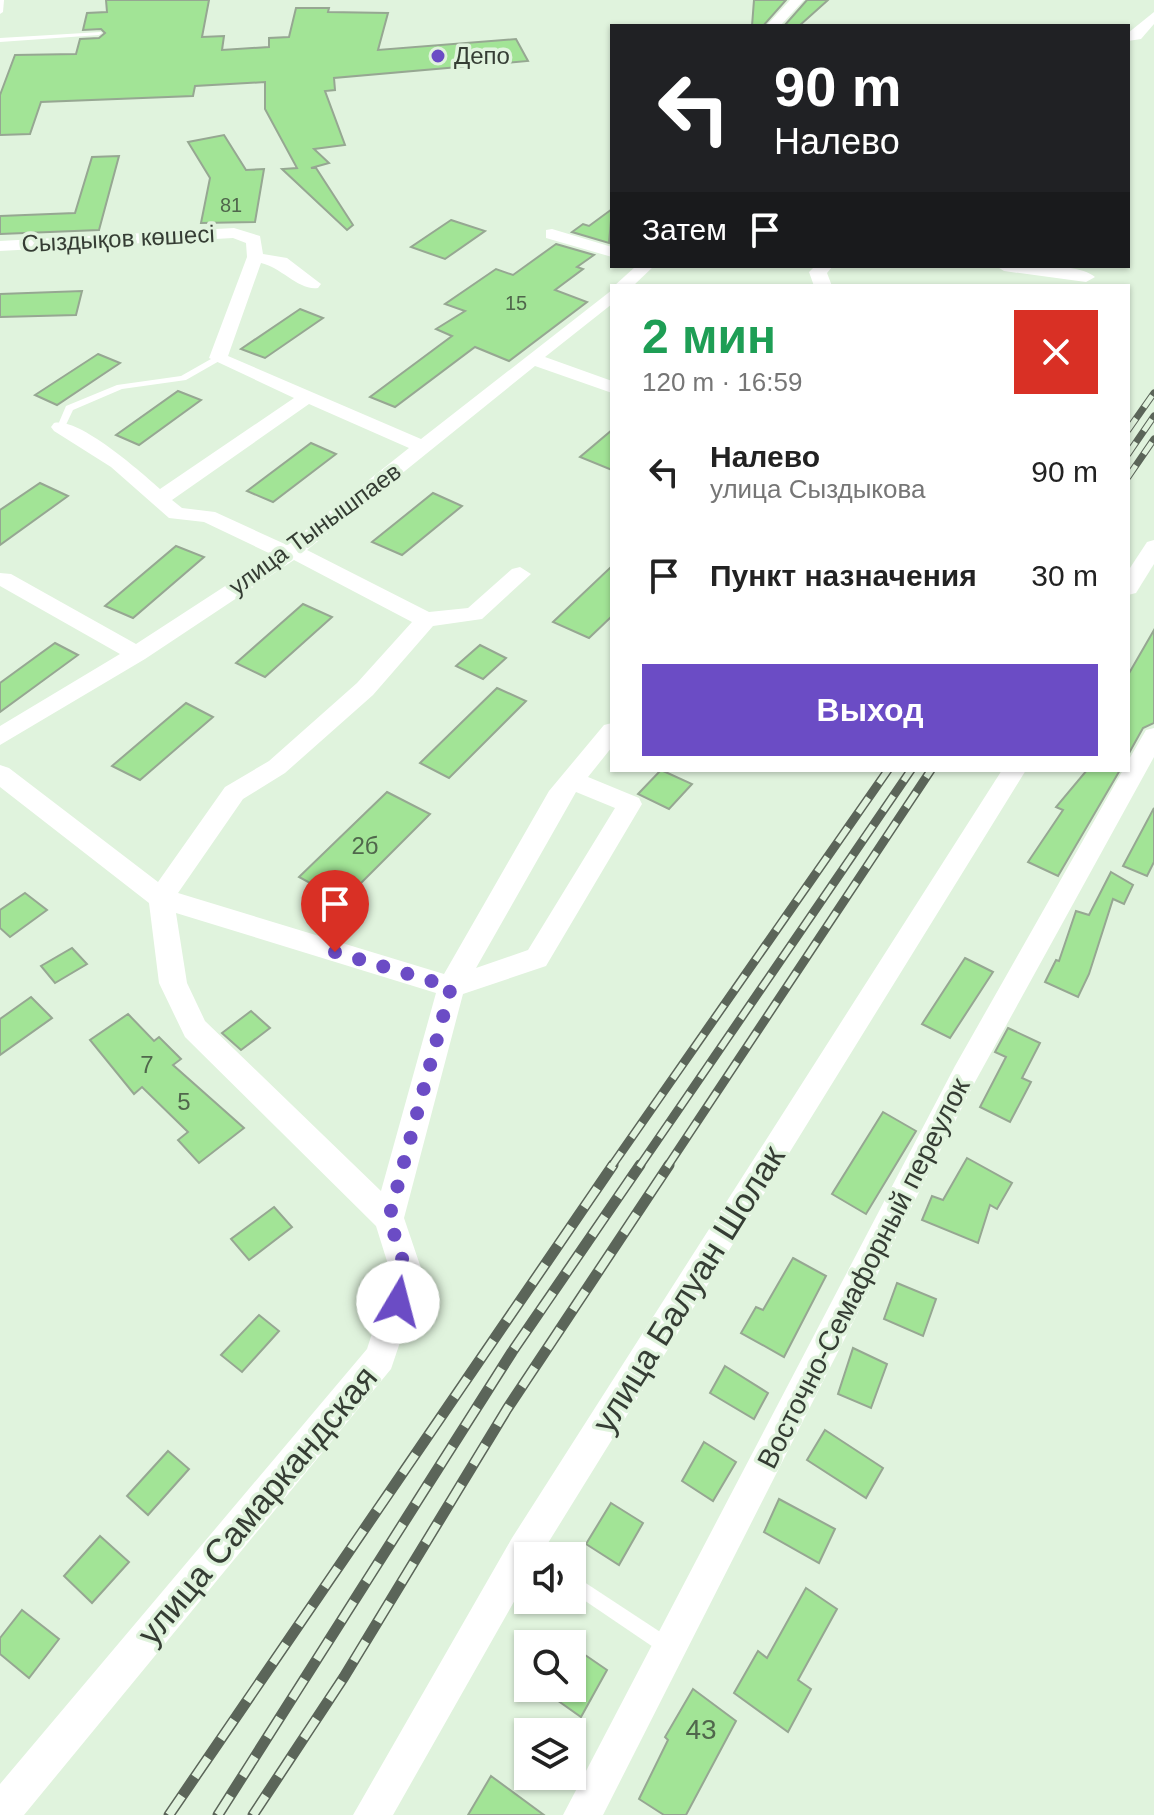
<!DOCTYPE html>
<html lang="ru">
<head>
<meta charset="utf-8">
<style>
  :root { --surface:#fff; --page:#f6f6f6; --text:#222; --muted:#767676; --accent:#6b4cc5 }
  body { margin:0; font-family:Helvetica,sans-serif; background:var(--page); color:var(--text); height:100vh; display:flex; flex-direction:column; font-size:30px; white-space:nowrap }
  * { box-sizing:border-box; margin:0 }
  p { font-size:26px; color:var(--muted) }
  .icon { flex:none; width:44px; height:44px; fill:none; stroke:currentColor; stroke-width:2; stroke-linecap:round; stroke-linejoin:round }
  .map { position:relative; flex:1; overflow:hidden }
  .panel { position:absolute; left:610px; top:284px; width:520px; height:488px; display:flex; flex-direction:column; background:var(--surface); border-radius:0px; box-shadow:0 2px 6px #0004 }
  .panel>* { flex:none }
  .hud { position:absolute; left:610px; top:24px; width:520px; height:244px; border-radius:0px; box-shadow:0 2px 6px #0004; background:#202124; color:#fff; overflow:hidden }
  .buttons { position:absolute; left:514px; top:1542px; display:grid; gap:16px }
  .buttons a { display:grid; place-items:center; width:72px; height:72px; border-radius:0px; background:var(--surface); box-shadow:0 2px 6px #0004; font-size:40px }
  .pin { position:absolute; display:grid; place-items:center; width:68px; height:68px; color:#fff; margin:-82px -34px; border-radius:50% 50% 50% 0; rotate:-45deg; box-shadow:0 0 8px #0007 }
  .pin .icon { rotate:45deg }
  .me { position:absolute; width:88px; margin:-44px; rotate:8deg; stroke-linejoin:round; filter:drop-shadow(0 0 6px #0008) }
  .turn { display:flex; align-items:center; gap:28px; height:168px; padding:0 32px; font-size:36px }
  .turn .icon { width:104px; height:104px; stroke-width:2.5 }
  .turn b { display:block; font-size:56px; line-height:68px }
  .then { display:flex; align-items:center; height:76px; padding:0 32px; background:#0003; gap:16px; font-size:30px }
  .round { display:grid; place-items:center; flex:none; width:84px; height:84px; border-radius:0px; background:var(--page) }
  .overview { display:flex; align-items:center; justify-content:space-between; height:136px; padding:0 32px }
  h1 { font-size:48px; font-weight:700; line-height:60px; color:#1e9e55 }
  .action { display:flex; gap:16px; margin-top:auto; padding:16px 32px }
  .action a { flex:1; height:92px; border-radius:0px; background:var(--accent); color:#fff; font-size:32px; font-weight:700; line-height:92px; text-align:center }
  ul { padding:0; list-style:none }
  li { display:flex; align-items:center; gap:24px; height:104px; padding:0 32px }
  li div { flex:1 }
  li b { display:block; font-size:30px }
  li em { font-style:normal }
  .map>svg:first-child { display:block }
  .building { fill:#a2e496; stroke:#96a792; stroke-width:2 }
  .lines { fill:none; stroke-linecap:round; stroke-linejoin:round }
  .lane { fill:#fff; fill-rule:evenodd }
  .street { fill:#fff; fill-rule:evenodd }
  .rail-far2-casing { stroke:#5b6559; stroke-width:7 }
  .rail-far1-casing { stroke:#5b6559; stroke-width:9 }
  .rail-casing { stroke:#5b6559; stroke-width:11 }
  .rail-far2 { stroke:#e0f3dd; stroke-width:5; stroke-dasharray:14; stroke-linecap:butt }
  .rail-far1 { stroke:#e0f3dd; stroke-width:6; stroke-dasharray:18; stroke-linecap:butt }
  .rail { stroke:#e0f3dd; stroke-width:8; stroke-dasharray:23; stroke-linecap:butt }
  .route { stroke:#6b4cc5; stroke-width:14; stroke-dasharray:0 25.2 }
  .poi-dot { fill:#6b4cc5; stroke:#e0f3dd; stroke-width:3 }
  .labels { text-anchor:middle; stroke-width:7; stroke-linejoin:round; paint-order:stroke }
  .far-number-label { font-size:20px; fill:#50674c }
  .far-poi-label { font-size:24px; fill:#353d34; stroke:#e0f3dd; text-anchor:start }
  .far-street-label { font-size:24px; fill:#353d34; stroke:#e0f3dd }
  .number-label { font-size:24px; fill:#50674c }
  .street-label { font-size:28px; fill:#353d34; stroke:#e0f3dd }
  .near-number-label { font-size:28px; fill:#50674c }
  .near-street-label { font-size:34px; fill:#353d34; stroke:#e0f3dd }
</style>
</head>
<body>
<div class="map">
<svg width="1154" height="1815" viewBox="0 0 1154 1815">
  <rect width="100%" height="100%" fill="#e0f3dd"/>
  <g class="building">
    <path d="M106 0H209L202 37 224 36 222 50 269 47V38L289 37 296 8H329L328 12 388 13 378 50 516 39 528 61 334 78 335 90 325 91 345 145 314 149 329 163 311 168H316L353 225 347 230 282 169 297 168 265 109V82L195 86 193 96 41 102 30 134 0 135V95L15 55 76 54 80 39 99 38 105 33 101 29 83 30 87 13 107 12Z"/>
    <path d="M754 0H786L763 26H752Z"/>
    <path d="M807 0H828L799 26H784Z"/>
    <path d="M224 135 246 170 264 169 255 222 201 223 210 178 188 142Z"/>
    <path d="M119 156 99 230 0 234V216L75 213 92 157Z"/>
    <path d="M612 209 609 243 572 232 583 224 589 226Z"/>
    <path d="M451 220 485 231 445 259 411 247Z"/>
    <path d="M556 244 594 255 577 267 583 269 555 290 587 302 509 361 475 347 395 407 370 397 452 336 436 329 465 311 445 304 496 269 513 275Z"/>
    <path d="M82 291 76 315 0 317V294Z"/>
    <path d="M300 309 323 318 265 358 241 349Z"/>
    <path d="M98 354 120 363 57 405 35 395Z"/>
    <path d="M178 391 201 400 139 445 116 435Z"/>
    <path d="M612 430V470L580 457Z"/>
    <path d="M311 443 336 454 273 502 247 491Z"/>
    <path d="M40 483 68 496 0 545V510Z"/>
    <path d="M433 493 462 506 402 555 372 542Z"/>
    <path d="M176 546 204 557 133 618 105 606Z"/>
    <path d="M612 566V616L589 638 553 622Z"/>
    <path d="M303 604 332 617 265 677 236 663Z"/>
    <path d="M1154 630V723L1143 728 1128 755V675Z"/>
    <path d="M55 643 78 655 0 712V683Z"/>
    <path d="M480 645 506 658 483 679 456 666Z"/>
    <path d="M497 688 526 701 449 778 420 763Z"/>
    <path d="M186 703 213 717 140 780 112 766Z"/>
    <path d="M661 770 692 784 669 809 638 794Z"/>
    <path d="M1087 770H1120L1058 876 1028 862 1063 810 1056 807Z"/>
    <path d="M387 792 430 814 343 901 299 877Z"/>
    <path d="M1154 808V862L1147 876 1123 866Z"/>
    <path d="M1111 872 1133 885 1124 904 1113 899 1089 974 1078 997 1045 982 1056 960 1059 961 1076 911 1089 915Z"/>
    <path d="M25 893 47 910 10 937 0 928V910Z"/>
    <path d="M72 948 87 964 55 983 41 966Z"/>
    <path d="M965 958 993 972 950 1038 922 1024Z"/>
    <path d="M31 997 52 1018 0 1055V1019Z"/>
    <path d="M251 1011 270 1028 241 1050 222 1033Z"/>
    <path d="M128 1014 154 1041 159 1037 181 1059 173 1065 244 1128 199 1163 178 1140 188 1132 142 1087 134 1094 90 1040Z"/>
    <path d="M1008 1028 1040 1043 1022 1078 1031 1082 1010 1122 980 1107 1006 1057 995 1052Z"/>
    <path d="M883 1112 916 1131 866 1214 832 1194Z"/>
    <path d="M967 1158 1012 1183 997 1209 990 1205 978 1243 922 1220 932 1196 943 1200Z"/>
    <path d="M274 1207 292 1227 249 1260 231 1239Z"/>
    <path d="M793 1258 826 1276 784 1357 741 1333 756 1307 763 1310Z"/>
    <path d="M897 1283 936 1299 923 1336 884 1319Z"/>
    <path d="M259 1315 279 1331 242 1372 221 1355Z"/>
    <path d="M853 1348 887 1364 871 1408 838 1394Z"/>
    <path d="M725 1366 768 1393 754 1419 710 1393Z"/>
    <path d="M825 1430 883 1468 866 1498 807 1460Z"/>
    <path d="M704 1442 736 1462 713 1501 682 1481Z"/>
    <path d="M168 1451 189 1469 148 1515 127 1496Z"/>
    <path d="M779 1499 835 1529 819 1563 764 1532Z"/>
    <path d="M611 1503 643 1523 619 1565 586 1544Z"/>
    <path d="M100 1536 129 1562 92 1603 64 1576Z"/>
    <path d="M806 1588 837 1609 798 1680 811 1689 788 1732 734 1693 758 1651 767 1658Z"/>
    <path d="M22 1610 59 1639 29 1678 0 1654V1638Z"/>
    <path d="M572 1646 607 1670 581 1717 540 1688H572Z"/>
    <path d="M693 1689 736 1721 686 1815H664L639 1799 668 1740 665 1737Z"/>
    <path d="M491 1776 544 1815H468Z"/>
  </g>
  <g class="lines">
    <g class="lane">
      <path d="M0 0H4L3 12 0 14Z"/>
      <path d="M101 32 102 33 99 35 0 42V38Z"/>
      <path d="M218 355 221 356V360L186 380 122 389 73 410 64 429 61 430 57 427 66 406 117 385 181 376Z"/>
      <path d="M572 1574 674 1641 676 1647 674 1653 668 1655 662 1653 572 1592Z"/>
    </g>
    <g class="street">
      <path d="M790 0H804L780 26H766Z"/>
      <path d="M1154 12V24L1141 39 1128 41V33Z"/>
      <path d="M234 228 260 236 263 254 287 258 321 284 318 288C299 291 281 267 261 263L228 356 421 439 612 290V304L545 357 612 381V393L535 366 307 550 429 612 468 608 512 569 520 567 531 574 482 619 433 626 373 695 285 773 243 799 178 893 444 974 549 791 604 725 612 723V747L588 777 639 798 642 804 546 966 463 994 404 1218 423 1274 391 1369 24 1815H0V1784L367 1349 391 1274 376 1226 185 1037 159 983 149 903 0 787V765L9 768 158 882 225 787 269 761 357 683 412 622 294 560 145 659 0 745V726L120 654 0 586V573L11 574 136 644 273 555 204 522 169 518 111 467 54 431 51 427 54 423C79 417 141 472 160 489L294 398 209 358 247 257 246 243 233 238 0 251V241ZM309 404 409 448 287 545 215 512 182 508 172 500ZM576 792 615 808 528 950 476 968ZM176 913 436 993 381 1191 205 1021 187 983Z"/>
      <path d="M552 229 612 247V257L546 238V230Z"/>
      <path d="M636 266H654L633 286H614Z"/>
      <path d="M815 266H833L827 273 832 286H814L809 272Z"/>
      <path d="M996 266C1019 266 1078 262 1095 277L1086 282 1004 271Z"/>
      <path d="M1154 540V564L1136 593 1128 595V571L1147 542Z"/>
      <path d="M1154 728V757L975 1082 603 1815H563L955 1066 1123 770H1128V761L1146 730Z"/>
      <path d="M1002 770H1026L540 1556H528V1577L393 1815H353L512 1538Z"/>
    </g>
    <g class="rail-far2-casing">
      <g id="rail-far2">
        <path d="M1128 430 1154 393"/>
        <path d="M1128 454 1154 416"/>
        <path d="M1128 477 1154 439"/>
      </g>
    </g>
    <g class="rail-far1-casing">
      <g id="rail-far1">
        <path d="M611 1167 888 770"/>
        <path d="M639 1167 911 770"/>
        <path d="M667 1167 931 770"/>
      </g>
    </g>
    <g class="rail-casing">
      <g id="rail">
        <path d="M169 1815 613 1165"/>
        <path d="M218 1815 512 1352 640 1165"/>
        <path d="M253 1815 344 1677 507 1409 669 1165"/>
      </g>
    </g>
    <use href="#rail-far2" class="rail-far2"/>
    <use href="#rail-far1" class="rail-far1"/>
    <use href="#rail" class="rail"/>
  </g>
  <g class="lines">
    <path class="route" d="M335 952 451 987 389 1218 407 1274 398 1302"/>
  </g>
  <circle class="poi-dot" cx="438" cy="56" r="8"/>
  <g class="labels">
    <g class="far-number-label">
      <text x="231" y="212">81</text>
      <text x="516" y="310">15</text>
    </g>
    <g class="far-poi-label">
      <text x="454" y="64">Депо</text>
    </g>
    <g class="far-street-label">
      <text transform="translate(118 239) rotate(-3)" y="8">Сыздықов көшесі</text>
      <text transform="translate(315 529) rotate(-36)" y="8">улица Тынышпаев</text>
    </g>
    <g class="number-label">
      <text x="365" y="854">2б</text>
      <text x="147" y="1073">7</text>
      <text x="184" y="1110">5</text>
    </g>
    <g class="street-label">
      <text transform="translate(863 1273) rotate(-63)" y="10">Восточно-Семафорный переулок</text>
    </g>
    <g class="near-number-label">
      <text x="701" y="1739">43</text>
    </g>
    <g class="near-street-label">
      <text transform="translate(688 1289) rotate(-58)" y="12">улица Балуан Шолак</text>
      <text transform="translate(257 1505) rotate(-50)" y="12">улица Самаркандская</text>
    </g>
  </g>
</svg>
<div class="buttons">
<a><svg class="icon" aria-label="sound" viewBox="0 0 24 24"><path d="M4 9h4l5-4v14l-5-4H4zM17 9q2 3 0 6"/></svg></a>
<a><svg class="icon" aria-label="search" viewBox="0 0 24 24"><circle cx="10" cy="10" r="6"/><path d="M15 15l6 6"/></svg></a>
<a><svg class="icon" aria-label="layers" viewBox="0 0 24 24"><path d="M12 4l9 5-9 5-9-5zM3 14l9 5 9-5"/></svg></a>
</div>
<div class="pin" style="left:335px;top:952px;background:#d93025"><svg class="icon" aria-label="arrive" viewBox="0 0 24 24"><path d="M6 21V4h12l-3 4 3 4H6"/></svg></div>
<svg class="me" style="left:398px;top:1302px" viewBox="-20 -20 40 40"><circle r="19" fill="#fff"/><path d="M0-13L10 11 0 6-10 11z" fill="#6b4cc5"/></svg>
<div class="hud">
<div class="turn"><svg class="icon" aria-label="left" viewBox="0 0 24 24"><path d="M17 20v-9H6M10 6l-5 5 5 5"/></svg><div><b>90 m</b>Налево</div></div>
<div class="then">Затем<svg class="icon" aria-label="arrive" viewBox="0 0 24 24"><path d="M6 21V4h12l-3 4 3 4H6"/></svg></div>
</div>
<section class="panel">
<div class="overview"><div><h1>2 мин</h1><p>120 m · 16:59</p></div><a class="round" style="background:#d93025;color:#fff"><svg class="icon" aria-label="close" viewBox="0 0 24 24"><path d="M6 6l12 12M18 6L6 18"/></svg></a></div>
<ul>
<li><svg class="icon" aria-label="left" viewBox="0 0 24 24"><path d="M17 20v-9H6M10 6l-5 5 5 5"/></svg><div><b>Налево</b><p>улица Сыздыкова</p></div><em>90 m</em></li>
<li><svg class="icon" aria-label="arrive" viewBox="0 0 24 24"><path d="M6 21V4h12l-3 4 3 4H6"/></svg><div><b>Пункт назначения</b></div><em>30 m</em></li>
</ul>
<div class="action"><a>Выход</a></div>
</section>
</div>
</body>
</html>
